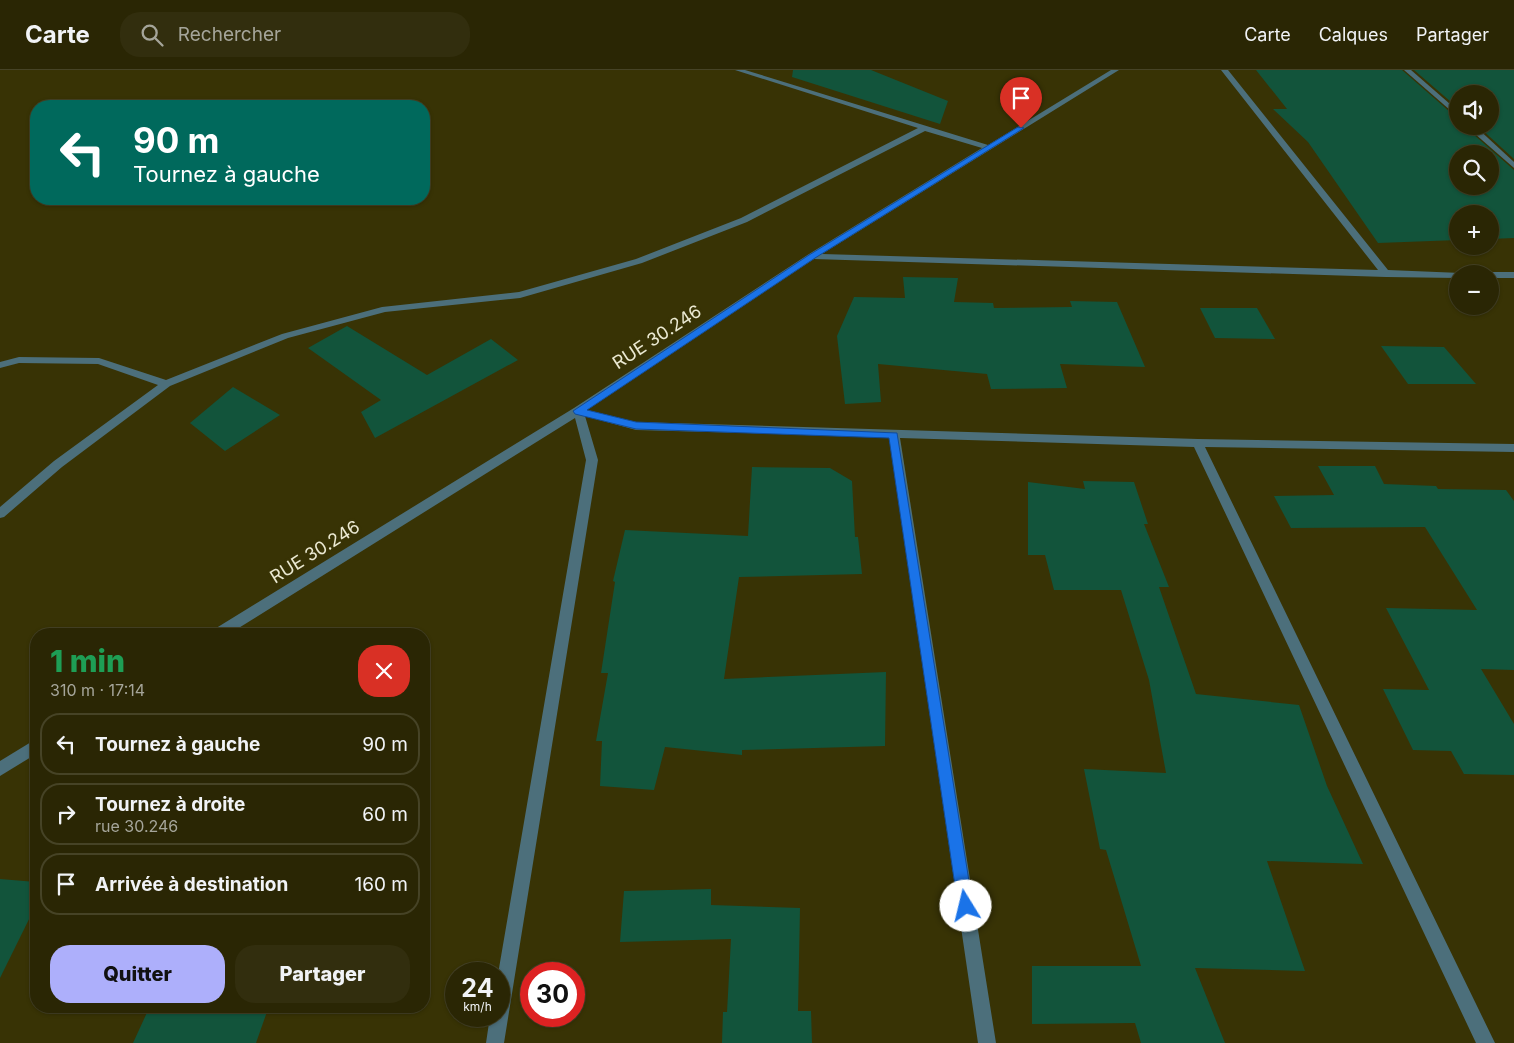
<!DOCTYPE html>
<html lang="fr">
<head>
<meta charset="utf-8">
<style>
  :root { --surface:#2a2604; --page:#322e0e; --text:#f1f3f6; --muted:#a5a59a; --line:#464326; --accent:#adaffb }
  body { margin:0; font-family:Inter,sans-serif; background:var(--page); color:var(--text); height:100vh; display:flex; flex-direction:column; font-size:19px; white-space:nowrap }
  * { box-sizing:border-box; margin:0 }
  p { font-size:16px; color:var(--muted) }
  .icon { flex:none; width:28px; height:28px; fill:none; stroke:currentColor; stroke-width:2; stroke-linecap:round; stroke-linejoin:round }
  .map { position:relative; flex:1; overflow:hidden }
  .sheet { position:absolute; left:30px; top:558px; width:400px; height:385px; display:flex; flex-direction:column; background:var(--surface); border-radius:20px; box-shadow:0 1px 4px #0004,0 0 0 1px var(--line) }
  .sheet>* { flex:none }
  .banner { position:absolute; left:30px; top:30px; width:400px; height:105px; border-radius:20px; box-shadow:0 1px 4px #0004,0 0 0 1px var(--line); background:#00695c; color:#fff; overflow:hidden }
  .tools { position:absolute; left:1449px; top:15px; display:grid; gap:10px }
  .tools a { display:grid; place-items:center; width:50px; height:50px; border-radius:50%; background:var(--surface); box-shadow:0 1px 4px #0004,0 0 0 1px var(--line); font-size:25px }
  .speed { position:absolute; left:445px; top:892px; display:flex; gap:10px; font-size:25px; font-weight:700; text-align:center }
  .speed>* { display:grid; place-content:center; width:65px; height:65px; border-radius:50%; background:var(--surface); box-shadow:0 1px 4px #0004,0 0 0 1px var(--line); line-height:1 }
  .speed small { font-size:12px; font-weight:400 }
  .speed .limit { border:8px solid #d22; background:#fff; color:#111 }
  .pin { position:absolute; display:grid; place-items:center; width:42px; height:42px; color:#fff; margin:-51px -21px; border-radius:50% 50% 50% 0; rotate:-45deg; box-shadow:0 0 5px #0007 }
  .pin .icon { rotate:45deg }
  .me { position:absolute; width:55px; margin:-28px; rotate:351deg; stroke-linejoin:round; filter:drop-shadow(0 0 4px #0008) }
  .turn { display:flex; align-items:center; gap:18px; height:105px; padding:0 20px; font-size:22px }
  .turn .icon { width:65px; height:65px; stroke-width:2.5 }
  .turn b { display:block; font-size:35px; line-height:42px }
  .round { display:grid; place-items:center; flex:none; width:52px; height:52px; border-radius:20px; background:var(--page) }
  .summary { display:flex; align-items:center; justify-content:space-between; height:85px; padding:0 20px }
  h1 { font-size:30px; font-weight:800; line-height:38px; color:#1e9e55 }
  .button { display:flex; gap:10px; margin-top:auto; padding:10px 20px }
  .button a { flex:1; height:58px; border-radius:20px; background:var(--accent); color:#111; font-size:20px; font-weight:800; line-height:58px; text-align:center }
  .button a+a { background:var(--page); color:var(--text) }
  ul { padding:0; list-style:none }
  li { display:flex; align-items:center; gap:15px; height:62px; margin:0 10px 8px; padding:0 10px; border:2px solid var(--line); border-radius:20px }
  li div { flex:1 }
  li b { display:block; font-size:19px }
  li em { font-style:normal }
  header { display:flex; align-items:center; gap:30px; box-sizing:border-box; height:70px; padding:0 25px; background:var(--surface); border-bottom:1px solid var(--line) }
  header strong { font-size:24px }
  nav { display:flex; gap:28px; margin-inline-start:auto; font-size:18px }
  .search { width:350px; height:45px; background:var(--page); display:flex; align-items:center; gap:12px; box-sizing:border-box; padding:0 18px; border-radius:20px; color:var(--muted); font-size:19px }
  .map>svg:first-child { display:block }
  .building { fill:#12543b; fill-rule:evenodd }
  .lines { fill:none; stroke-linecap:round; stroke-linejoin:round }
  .minor { fill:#4c6f7b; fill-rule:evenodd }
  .route { fill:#1a73e8; stroke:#114b97 }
  .labels { text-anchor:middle; stroke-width:5; stroke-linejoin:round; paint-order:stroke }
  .street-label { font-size:18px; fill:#ebe9d2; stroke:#383305 }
</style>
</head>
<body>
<header>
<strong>Carte</strong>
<div class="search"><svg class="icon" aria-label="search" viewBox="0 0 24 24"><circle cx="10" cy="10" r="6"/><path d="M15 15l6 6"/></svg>Rechercher</div>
<nav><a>Carte</a><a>Calques</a><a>Partager</a></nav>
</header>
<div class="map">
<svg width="1514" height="973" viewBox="0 0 1514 973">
  <rect width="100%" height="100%" fill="#383305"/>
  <g class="building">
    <path d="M793 0H871L948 31 940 54 792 7Z"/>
    <path d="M1256 0H1402L1458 49V56H1464L1514 100V168L1490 169V144H1458V170L1378 173 1308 72 1273 39H1287ZM1458 84H1490V116H1458Z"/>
    <path d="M1414 0H1514V89L1478 56H1490V24H1458V38Z"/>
    <path d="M903 207 958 208 954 232 993 233 994 238 1072 237 1070 231 1117 232 1145 297 1060 294 1067 318 991 319 987 304 878 294 881 332 845 334 837 266 854 227 905 228Z"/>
    <path d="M1200 238H1257L1275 269 1215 268Z"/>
    <path d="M347 256 427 305 491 269 518 290 375 368 361 342 381 330 308 278Z"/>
    <path d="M1381 276 1444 277 1476 314H1408Z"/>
    <path d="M233 317 280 345 225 381 190 353Z"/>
    <path d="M1318 396H1375L1384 414 1436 416 1438 419 1506 420 1514 431V600L1481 599 1514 654V705L1464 704 1451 681 1413 680 1383 619 1429 620 1386 538 1477 540 1425 457 1291 458 1274 426 1334 425Z"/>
    <path d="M752 397 830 398 852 411 855 467H858L862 504 739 507 724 609 886 602 885 676 742 680V685L665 677 654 720 600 716 602 671H596L608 603H601L615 512 613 511 625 460 748 466Z"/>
    <path d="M1083 411 1134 412 1148 454H1144L1169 517H1159L1196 624 1299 635 1327 716 1363 794 1267 791 1305 901 1195 898 1225 973H1141L1135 953 1032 954V896H1141L1106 780 1100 779 1084 699 1166 703 1149 610 1121 520H1054L1045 485H1028V412L1085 419Z"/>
    <path d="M0 809 36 812V835L0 908Z"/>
    <path d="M711 819V835L800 838 798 941H811L812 973H722L723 942H727L731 869 620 872 624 821Z"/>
    <path d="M150 936H269L256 973H133Z"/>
  </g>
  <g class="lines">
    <g class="minor">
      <path d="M735 0H745L988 75 1111 0H1119L822 184 1378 200 1221 0H1228L1388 200 1461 203 1458 204V208L1386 207 814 189 587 340 636 352 1198 369 1514 374V382L1205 377 1495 973H1476L1194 377 900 368 996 973H978L889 367 636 360 585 346 598 390 504 973H486L490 946H499L498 904 586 390 575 348 229 564H211L213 560 574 338 809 184 982 78 925 61 747 152 642 193 520 228 385 242 288 268 170 316 62 397 4 447 0 448V437L54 391 158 315 98 294 19 293 0 298V292L19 287 99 288 166 310 282 264 382 237 519 222 636 189 741 148 918 58Z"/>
      <path d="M1404 0H1411L1458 41V47Z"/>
      <path d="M1466 56H1475L1514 92V98Z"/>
      <path d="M1490 202H1514V208H1490V204H1486Z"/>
      <path d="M36 669V684L0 706V691Z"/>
    </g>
  </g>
  <path class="route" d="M1018 57 1024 58 815 188 587 340 636 352 897 363 973 836 971 841 966 843 960 841 958 836 889 368 636 359 575 344 573 341 809 185Z"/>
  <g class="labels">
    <g class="street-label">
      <text transform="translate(657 267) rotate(-33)" y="6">RUE 30.246</text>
      <text transform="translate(315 482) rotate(-32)" y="6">RUE 30.246</text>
    </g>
  </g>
</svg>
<div class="tools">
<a><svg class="icon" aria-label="sound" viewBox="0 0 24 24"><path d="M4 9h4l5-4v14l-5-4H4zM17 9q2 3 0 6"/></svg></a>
<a><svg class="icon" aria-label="search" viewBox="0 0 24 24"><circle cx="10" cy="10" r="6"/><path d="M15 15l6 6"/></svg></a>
<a>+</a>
<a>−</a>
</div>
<div class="speed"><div>24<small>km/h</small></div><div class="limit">30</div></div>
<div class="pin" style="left:1021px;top:58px;background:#d93025"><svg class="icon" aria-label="arrive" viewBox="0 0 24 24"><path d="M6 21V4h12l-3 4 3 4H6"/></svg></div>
<svg class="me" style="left:966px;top:836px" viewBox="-20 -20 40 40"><circle r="19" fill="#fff"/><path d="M0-13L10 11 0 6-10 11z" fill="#1a73e8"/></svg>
<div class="banner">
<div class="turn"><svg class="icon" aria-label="left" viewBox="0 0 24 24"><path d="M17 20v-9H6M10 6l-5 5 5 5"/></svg><div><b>90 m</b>Tournez à gauche</div></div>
</div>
<section class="sheet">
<div class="summary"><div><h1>1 min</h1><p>310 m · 17:14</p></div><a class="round" style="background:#d93025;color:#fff"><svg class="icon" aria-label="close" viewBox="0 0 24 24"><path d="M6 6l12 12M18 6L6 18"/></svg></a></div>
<ul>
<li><svg class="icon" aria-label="left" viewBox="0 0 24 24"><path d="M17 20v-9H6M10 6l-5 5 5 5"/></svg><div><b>Tournez à gauche</b></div><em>90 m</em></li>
<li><svg class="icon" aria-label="right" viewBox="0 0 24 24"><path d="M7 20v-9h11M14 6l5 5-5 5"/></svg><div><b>Tournez à droite</b><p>rue 30.246</p></div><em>60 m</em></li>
<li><svg class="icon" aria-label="arrive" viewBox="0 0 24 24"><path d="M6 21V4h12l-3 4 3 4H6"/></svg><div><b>Arrivée à destination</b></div><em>160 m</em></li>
</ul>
<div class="button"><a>Quitter</a><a>Partager</a></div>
</section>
</div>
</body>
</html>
